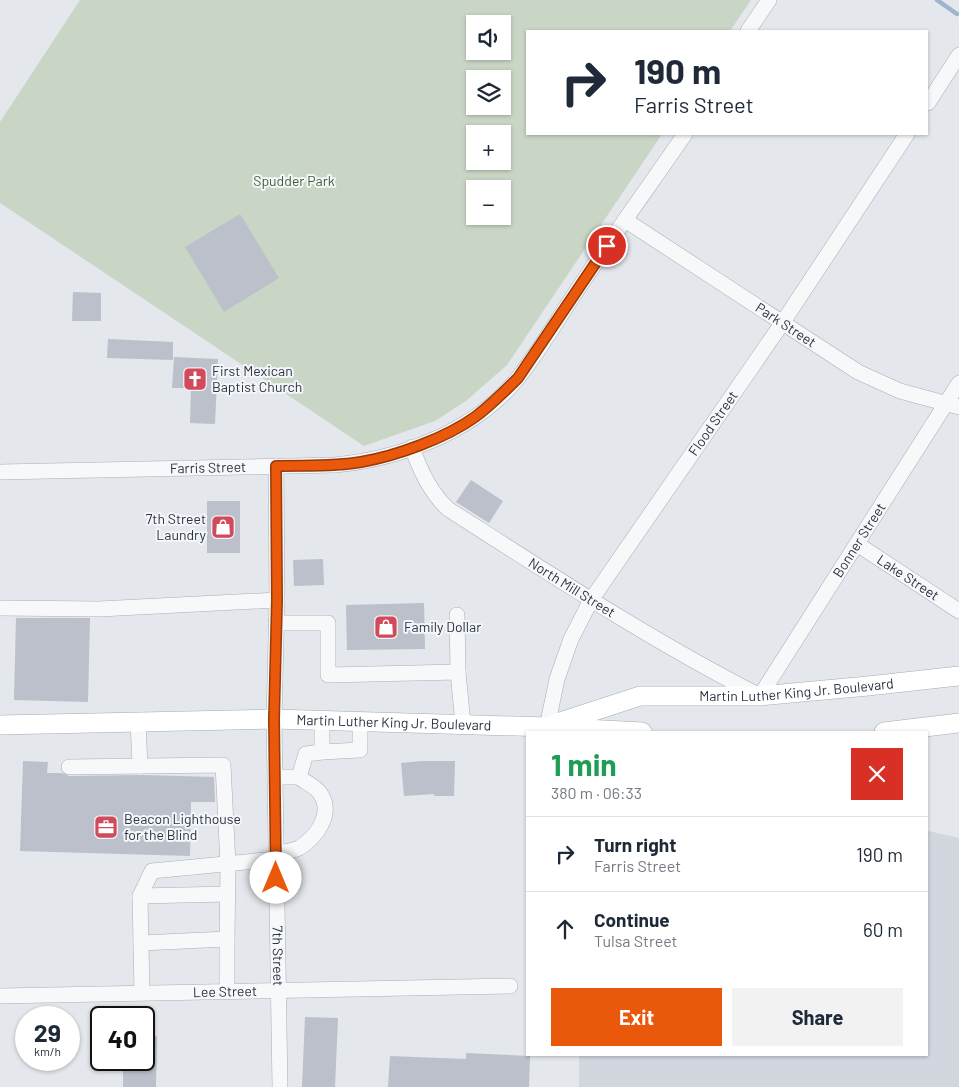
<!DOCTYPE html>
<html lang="en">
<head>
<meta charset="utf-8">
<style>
  :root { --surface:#fff; --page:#f2f2f3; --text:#1f2937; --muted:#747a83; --line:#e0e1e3; --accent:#ea580c }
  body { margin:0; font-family:Barlow,sans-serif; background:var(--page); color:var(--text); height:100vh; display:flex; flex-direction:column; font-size:19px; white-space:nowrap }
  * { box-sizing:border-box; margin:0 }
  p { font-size:16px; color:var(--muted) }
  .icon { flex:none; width:28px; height:28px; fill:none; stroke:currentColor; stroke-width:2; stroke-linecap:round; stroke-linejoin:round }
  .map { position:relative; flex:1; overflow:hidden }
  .sheet { position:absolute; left:526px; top:731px; width:402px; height:325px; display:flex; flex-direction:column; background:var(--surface); border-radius:0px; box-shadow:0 1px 4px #0004 }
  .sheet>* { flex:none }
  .banner { position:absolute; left:526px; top:30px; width:402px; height:105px; border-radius:0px; box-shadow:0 1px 4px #0004; background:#fff; color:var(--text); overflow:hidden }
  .controls { position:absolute; left:466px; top:15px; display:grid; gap:10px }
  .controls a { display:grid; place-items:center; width:45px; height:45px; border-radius:0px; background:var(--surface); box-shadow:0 1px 4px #0004; font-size:25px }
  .speed { position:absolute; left:15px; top:1006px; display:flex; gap:10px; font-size:25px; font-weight:700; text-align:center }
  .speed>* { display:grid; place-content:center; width:65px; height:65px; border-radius:50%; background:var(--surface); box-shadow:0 1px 4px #0004; line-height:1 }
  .speed small { font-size:12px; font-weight:400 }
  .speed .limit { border:2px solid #111; border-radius:8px; background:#fff; color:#111 }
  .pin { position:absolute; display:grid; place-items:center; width:42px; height:42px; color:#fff; margin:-21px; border:2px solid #fff; border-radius:50%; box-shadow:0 1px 5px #0007 }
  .me { position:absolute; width:55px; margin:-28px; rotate:0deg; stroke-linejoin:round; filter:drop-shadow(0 0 4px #0008) }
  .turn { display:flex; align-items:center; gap:18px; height:105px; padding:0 25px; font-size:22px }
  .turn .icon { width:65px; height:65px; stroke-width:2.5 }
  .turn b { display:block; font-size:35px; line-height:42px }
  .round { display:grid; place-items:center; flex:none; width:52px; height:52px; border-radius:0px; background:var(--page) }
  .head { display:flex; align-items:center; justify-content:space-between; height:85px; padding:0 25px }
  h1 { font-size:30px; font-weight:700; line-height:38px; color:#1e9e55 }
  .primary-button { display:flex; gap:10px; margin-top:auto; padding:10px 25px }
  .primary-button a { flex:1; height:58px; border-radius:0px; background:var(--accent); color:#fff; font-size:20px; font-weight:700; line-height:58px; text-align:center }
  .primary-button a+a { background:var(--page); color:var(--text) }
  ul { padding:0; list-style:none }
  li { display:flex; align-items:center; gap:15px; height:75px; padding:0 25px; border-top:1px solid var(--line) }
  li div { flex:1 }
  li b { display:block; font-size:19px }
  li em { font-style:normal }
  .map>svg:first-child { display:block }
  .built { fill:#d2d6de }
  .green { fill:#c9d6c5; fill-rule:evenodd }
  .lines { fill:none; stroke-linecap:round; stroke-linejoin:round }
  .stream { stroke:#9fb4cc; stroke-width:4.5 }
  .building { fill:#bbc0ca }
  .minor-casing { stroke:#a9aeb7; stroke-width:16 }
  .major-casing { stroke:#a3abb8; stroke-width:20 }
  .minor { stroke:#f7f8fa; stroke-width:15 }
  .major { stroke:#fff; stroke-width:19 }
  .route-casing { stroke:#983908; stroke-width:12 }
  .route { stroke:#ea580c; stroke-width:9 }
  .labels { text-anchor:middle; stroke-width:4; stroke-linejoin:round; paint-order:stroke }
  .park-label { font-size:14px; fill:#3f6138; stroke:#f4f6f9 }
  .street-label { font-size:14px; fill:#2b3445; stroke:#f4f6f9 }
  .poi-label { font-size:14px; fill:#2b3445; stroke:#f4f6f9; text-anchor:start }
</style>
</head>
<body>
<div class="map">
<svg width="959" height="1087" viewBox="0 0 959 1087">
  <rect width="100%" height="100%" fill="#e4e7ec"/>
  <path class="built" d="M928 831 959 838V1087H579V1055H928Z"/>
  <path class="green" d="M80 0H751L730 31H528V134H662L507 365 466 401 435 421 364 446 0 203V122ZM475 24H502V51H475ZM475 79H502V106H475ZM475 134H502V161H475ZM475 189H502V216H475Z"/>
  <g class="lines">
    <path class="stream" d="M937 0 957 14"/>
  </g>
  <g class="building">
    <path d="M240 214 279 278 224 312 185 247Z"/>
    <path d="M73 292 101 293V321H72Z"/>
    <path d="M108 339 173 342V360L107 358Z"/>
    <path d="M174 357 218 359 215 424 190 423 191 388H172Z"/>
    <path d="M471 480 503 501 489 523 456 502Z"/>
    <rect x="207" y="501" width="33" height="52"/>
    <path d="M323 559 324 585 294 586 293 560Z"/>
    <path d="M424 603 425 649 347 650 346 605Z"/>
    <path d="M16 618H90L88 702 14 700Z"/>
    <path d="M23 761 48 762 47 773H62L69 776 143 775 214 777 215 802H191L190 856 20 851Z"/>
    <path d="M422 761H455L454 796H434V794L404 796 401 763Z"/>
    <path d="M305 1017 338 1018 335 1087H302Z"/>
    <path d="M144 1036H157L156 1087H123V1060H144Z"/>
    <path d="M466 1053 530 1056 529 1087H388L390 1056 466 1059Z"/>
  </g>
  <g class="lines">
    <g class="minor-casing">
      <g id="minor">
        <path d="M748 31 769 0"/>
        <path d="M928 103 959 55"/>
        <path id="s1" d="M625 220 858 372 900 391 959 407"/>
        <path id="s2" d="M412 447C420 471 430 492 448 509 550 574 652 641 760 696L959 383"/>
        <path id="s3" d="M276 466 277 600 274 719 280 1087"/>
        <path id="s4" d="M0 472 334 465C401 459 475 431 518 378 543 346 563 310 586 277 618 229 652 182 685 134"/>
        <path id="s5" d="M857 544 959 611"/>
        <path d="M0 608 99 609 277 600"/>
        <path d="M457 615 458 672"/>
        <path d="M276 623H328V675L458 672 463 724"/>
        <path d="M322 720V752L360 750V721"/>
        <path d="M138 722 140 766"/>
        <path id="s6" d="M547 727 557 679 571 639 591 600 783 322 907 134"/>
        <path d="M69 767 223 765 228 865 227 939"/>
        <path d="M276 777H299L306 754 322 752"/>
        <path d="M276 853C283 852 293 851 299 848 317 837 334 813 320 793 316 787 305 782 299 777"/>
        <path d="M140 896 228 894"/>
        <path d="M141 943 227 939V991"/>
        <path d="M142 993 140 896 152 871 276 859"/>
        <path id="s7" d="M0 996 510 986"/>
      </g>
    </g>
    <g class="major-casing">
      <g id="major">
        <path id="s8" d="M557 723 640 696H760L868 686 959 676"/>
        <path id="s9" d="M0 725 274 719 547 727 642 732"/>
        <path d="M884 732 959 723"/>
      </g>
    </g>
    <use href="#minor" class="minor"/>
    <use href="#major" class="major"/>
  </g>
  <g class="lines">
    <g class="route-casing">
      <path id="route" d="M276 878 274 719 277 600 276 466C304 465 334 467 361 462 396 456 446 438 475 417 490 406 504 392 518 378L607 246"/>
    </g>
    <use href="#route" class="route"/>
  </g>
  <defs>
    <g id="church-square" transform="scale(1.25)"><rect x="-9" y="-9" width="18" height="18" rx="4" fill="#d1495b" stroke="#f4f6f9"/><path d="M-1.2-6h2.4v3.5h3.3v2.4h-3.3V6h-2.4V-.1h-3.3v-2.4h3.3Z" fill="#fff"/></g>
    <g id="shop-square" transform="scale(1.25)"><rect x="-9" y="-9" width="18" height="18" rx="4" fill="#d1495b" stroke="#f4f6f9"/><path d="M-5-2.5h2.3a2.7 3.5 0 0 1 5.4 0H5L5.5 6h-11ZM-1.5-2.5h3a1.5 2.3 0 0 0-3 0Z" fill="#fff"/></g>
    <g id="office-square" transform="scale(1.25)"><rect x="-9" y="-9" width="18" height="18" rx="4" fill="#d1495b" stroke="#f4f6f9"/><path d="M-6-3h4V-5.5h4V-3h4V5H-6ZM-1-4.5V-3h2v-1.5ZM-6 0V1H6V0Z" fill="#fff"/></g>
  </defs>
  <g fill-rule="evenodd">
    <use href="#church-square" x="195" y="379"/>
    <use href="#shop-square" x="223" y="527"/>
    <use href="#shop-square" x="386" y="627"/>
    <use href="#office-square" x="106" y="827"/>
  </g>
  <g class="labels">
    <g class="park-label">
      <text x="294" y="186">Spudder Park</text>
    </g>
    <g class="street-label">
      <text dy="5" stroke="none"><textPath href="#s1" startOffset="192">Park Street</textPath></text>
      <text dy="5" stroke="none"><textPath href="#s6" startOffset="350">Flood Street</textPath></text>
      <text dy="5" stroke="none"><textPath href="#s4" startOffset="208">Farris Street</textPath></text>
      <text dy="5" stroke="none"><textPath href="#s2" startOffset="621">Bonner Street</textPath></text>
      <text dy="5" stroke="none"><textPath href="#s5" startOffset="61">Lake Street</textPath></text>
      <text dy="5" stroke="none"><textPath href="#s2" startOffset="219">North Mill Street</textPath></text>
      <text dy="5" stroke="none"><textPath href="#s8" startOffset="244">Martin Luther King Jr. Boulevard</textPath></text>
      <text dy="5" stroke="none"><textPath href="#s9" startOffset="394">Martin Luther King Jr. Boulevard</textPath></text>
      <text dy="5" stroke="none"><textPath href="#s3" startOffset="490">7th Street</textPath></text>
      <text dy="5" stroke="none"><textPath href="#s7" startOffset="225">Lee Street</textPath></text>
    </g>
    <g class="poi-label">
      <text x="212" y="376">First Mexican<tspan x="212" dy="16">Baptist Church</tspan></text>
      <text x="206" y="524" text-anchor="end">7th Street<tspan x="206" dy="16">Laundry</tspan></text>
      <text x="404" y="632">Family Dollar</text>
      <text x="124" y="824">Beacon Lighthouse<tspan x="124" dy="16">for the Blind</tspan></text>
    </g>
  </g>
</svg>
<div class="controls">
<a><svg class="icon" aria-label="sound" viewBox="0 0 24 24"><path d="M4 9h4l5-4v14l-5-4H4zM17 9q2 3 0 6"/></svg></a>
<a><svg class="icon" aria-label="layers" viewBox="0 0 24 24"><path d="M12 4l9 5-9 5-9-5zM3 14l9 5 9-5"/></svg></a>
<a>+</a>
<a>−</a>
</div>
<div class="speed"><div>29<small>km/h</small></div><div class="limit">40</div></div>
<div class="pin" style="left:607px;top:246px;background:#d93025"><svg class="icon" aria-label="arrive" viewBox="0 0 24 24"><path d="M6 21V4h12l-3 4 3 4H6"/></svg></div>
<svg class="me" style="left:276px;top:878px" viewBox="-20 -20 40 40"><circle r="19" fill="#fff"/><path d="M0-13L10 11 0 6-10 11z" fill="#ea580c"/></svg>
<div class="banner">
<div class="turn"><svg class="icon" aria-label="right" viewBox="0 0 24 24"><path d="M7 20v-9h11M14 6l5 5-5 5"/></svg><div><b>190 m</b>Farris Street</div></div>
</div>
<section class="sheet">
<div class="head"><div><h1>1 min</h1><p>380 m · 06:33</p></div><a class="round" style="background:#d93025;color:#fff"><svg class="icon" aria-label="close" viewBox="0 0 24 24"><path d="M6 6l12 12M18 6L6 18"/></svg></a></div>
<ul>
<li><svg class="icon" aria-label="right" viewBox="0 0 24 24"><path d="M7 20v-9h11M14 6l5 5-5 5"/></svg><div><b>Turn right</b><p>Farris Street</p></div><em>190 m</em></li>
<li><svg class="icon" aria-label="ahead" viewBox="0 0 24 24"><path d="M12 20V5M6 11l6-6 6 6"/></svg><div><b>Continue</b><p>Tulsa Street</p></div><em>60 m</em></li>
</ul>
<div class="primary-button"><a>Exit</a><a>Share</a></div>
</section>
</div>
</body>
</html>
